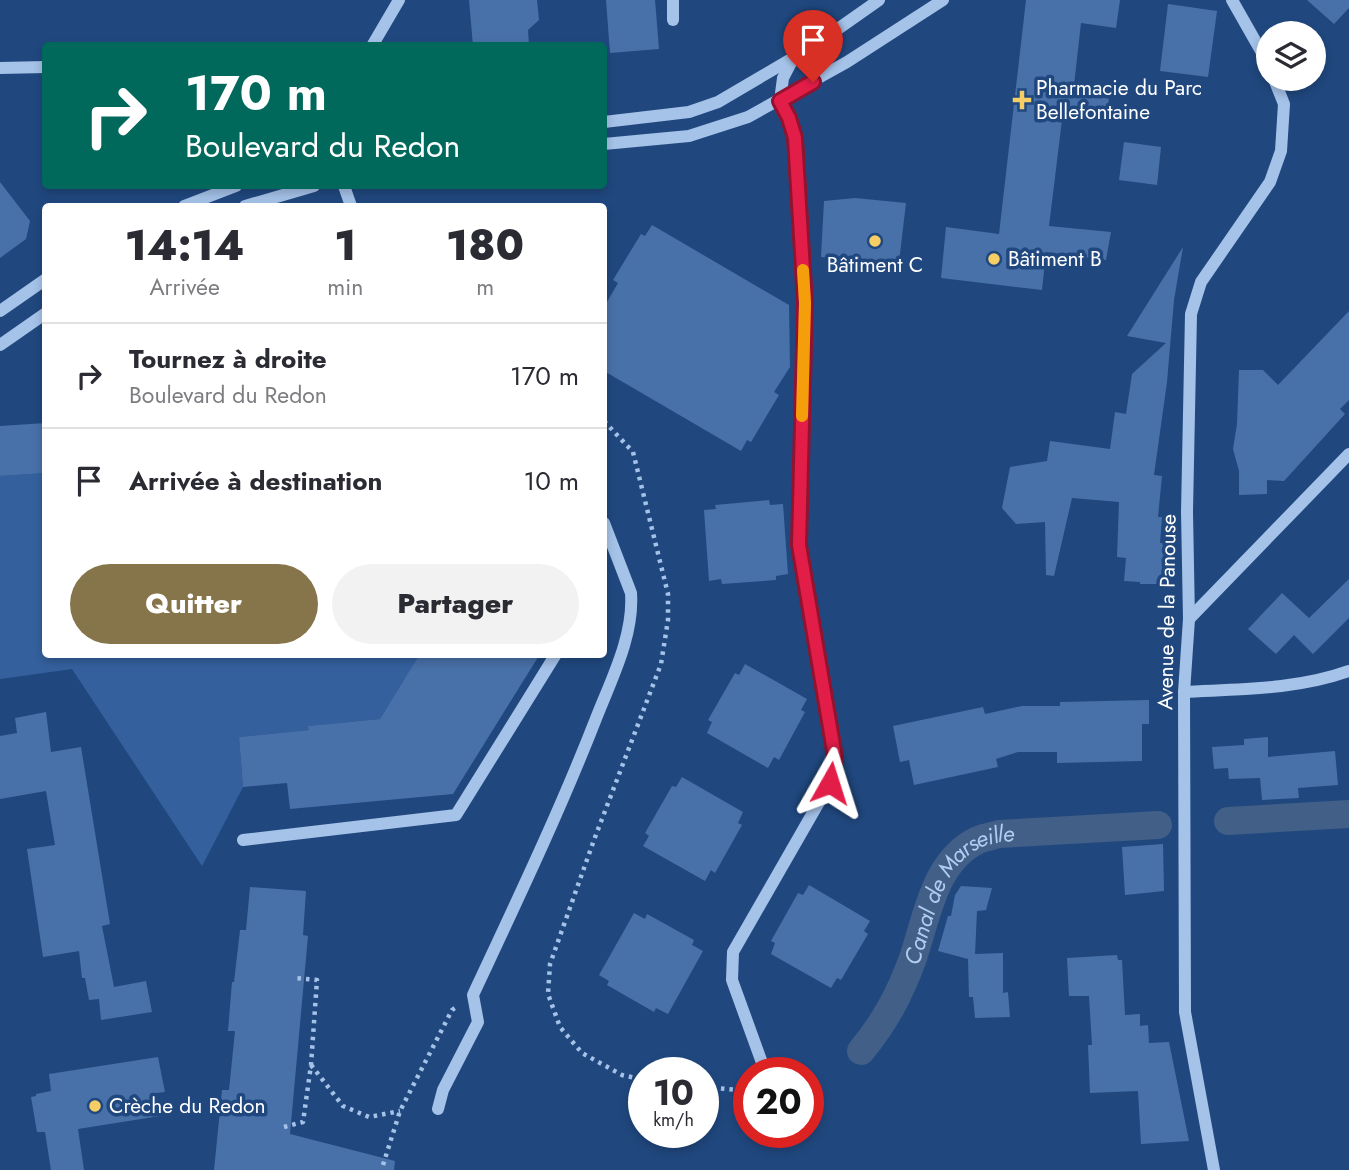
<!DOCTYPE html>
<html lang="fr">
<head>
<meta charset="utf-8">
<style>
  :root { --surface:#fff; --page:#f2f2f3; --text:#2b2b33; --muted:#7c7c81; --line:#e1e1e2; --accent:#86744a }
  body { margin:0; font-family:Jost,sans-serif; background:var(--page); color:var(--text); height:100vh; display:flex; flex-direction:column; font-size:26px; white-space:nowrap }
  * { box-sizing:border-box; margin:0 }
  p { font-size:23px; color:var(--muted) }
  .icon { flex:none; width:38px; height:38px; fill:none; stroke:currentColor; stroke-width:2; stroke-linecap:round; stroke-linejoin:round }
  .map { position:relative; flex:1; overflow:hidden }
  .sheet { position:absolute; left:42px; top:203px; width:565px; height:455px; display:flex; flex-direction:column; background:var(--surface); border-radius:7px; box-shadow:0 4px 10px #0003 }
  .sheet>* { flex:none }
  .banner { position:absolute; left:42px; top:42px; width:565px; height:147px; border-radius:7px; box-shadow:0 4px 10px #0003; background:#00695c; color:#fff; overflow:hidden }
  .controls { position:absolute; left:1256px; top:21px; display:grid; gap:14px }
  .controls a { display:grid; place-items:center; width:70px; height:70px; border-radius:50%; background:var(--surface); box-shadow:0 4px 10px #0003; font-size:35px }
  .speed { position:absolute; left:628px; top:1057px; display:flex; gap:14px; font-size:35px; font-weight:700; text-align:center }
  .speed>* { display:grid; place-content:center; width:91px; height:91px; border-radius:50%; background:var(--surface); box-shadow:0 4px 10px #0003; line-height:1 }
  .speed small { font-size:18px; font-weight:400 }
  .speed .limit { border:10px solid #d22; background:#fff; color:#111 }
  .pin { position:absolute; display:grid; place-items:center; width:60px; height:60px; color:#fff; margin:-72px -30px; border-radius:50% 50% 50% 0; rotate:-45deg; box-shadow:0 0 7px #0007 }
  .pin .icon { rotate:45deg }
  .me { position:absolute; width:77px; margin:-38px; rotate:6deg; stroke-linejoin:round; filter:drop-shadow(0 0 5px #0008) }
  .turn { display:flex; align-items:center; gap:24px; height:147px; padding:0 28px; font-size:32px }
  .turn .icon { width:91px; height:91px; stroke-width:2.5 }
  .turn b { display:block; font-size:49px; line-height:60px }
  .eta { display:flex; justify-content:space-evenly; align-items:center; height:119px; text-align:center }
  .eta b { font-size:42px; font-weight:800; line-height:49px }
  .action { display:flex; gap:14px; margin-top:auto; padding:14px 28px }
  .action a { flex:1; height:80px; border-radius:42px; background:var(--accent); color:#fff; font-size:28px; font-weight:800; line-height:80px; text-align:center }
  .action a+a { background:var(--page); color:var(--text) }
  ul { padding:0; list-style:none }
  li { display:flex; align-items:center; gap:21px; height:105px; padding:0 28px; border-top:2px solid var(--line) }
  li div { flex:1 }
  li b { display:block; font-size:26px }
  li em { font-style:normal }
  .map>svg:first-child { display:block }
  .green { fill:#34619e }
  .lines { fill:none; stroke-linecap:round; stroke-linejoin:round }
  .canal { stroke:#415f87; stroke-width:28 }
  .building { fill:#4971a9 }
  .path { stroke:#a5c2e8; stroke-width:4.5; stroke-dasharray:3.5 5; stroke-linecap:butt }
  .minor { stroke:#a5c2e8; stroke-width:12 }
  .route-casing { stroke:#92132f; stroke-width:18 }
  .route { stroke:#e11d48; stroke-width:12 }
  .slow { stroke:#f59e0b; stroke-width:12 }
  .poi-dot { fill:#f5ce66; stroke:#20487f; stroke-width:2.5 }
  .labels { text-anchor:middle; stroke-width:7; stroke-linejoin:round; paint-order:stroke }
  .poi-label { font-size:21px; fill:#fff; stroke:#20487f; text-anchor:start }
  .street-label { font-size:21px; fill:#fff; stroke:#20487f }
  .water-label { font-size:23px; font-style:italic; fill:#b0ccef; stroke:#20487f }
</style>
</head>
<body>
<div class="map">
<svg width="1349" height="1170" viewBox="0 0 1349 1170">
  <rect width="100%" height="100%" fill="#20487f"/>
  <path class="green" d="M45 473 46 654 420 655 380 719 309 726V730L239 737 243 787 202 866 72 669 0 679V476Z"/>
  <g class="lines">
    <g class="canal">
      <path d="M1228 821 1349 814"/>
      <path id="s1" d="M861 1051C885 1022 900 994 913 958 927 917 934 861 978 840 985 837 993 836 999 834L1158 825"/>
    </g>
  </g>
  <g class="building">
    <path d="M469 0H537L539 20 528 30 529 46H473Z"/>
    <path d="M606 0H655L659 49 610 53Z"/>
    <path d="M1026 0H1120L1116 28 1081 23 1074 85 1110 88 1107 116 1063 112 1049 226 1111 232 1106 260 1046 252 1042 290 941 278 946 227 999 234Z"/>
    <path d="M1307 0H1349V8L1334 24Z"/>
    <path d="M1168 4 1217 11 1208 77 1160 71Z"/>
    <path d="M1124 142 1161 147 1157 185 1119 180Z"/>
    <path d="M0 182 30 221 26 239 0 258Z"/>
    <path d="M855 198 906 203 898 271 847 265V259L821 257 824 201Z"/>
    <path d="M652 225 789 305 790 367 774 392 779 395 751 442 747 440 741 451 604 371V307L618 283 613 280 641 234 645 236Z"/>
    <path d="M1183 247 1174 300 1167 382 1154 475 1162 476 1158 517H1162L1160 543H1167L1166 584H1140V582L1124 581 1126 558 1117 557 1119 502 1072 498 1054 576 1046 575 1045 522 1016 524 1002 508 1010 467 1047 461 1050 441 1110 449 1115 412 1126 414 1132 374 1166 343 1127 336Z"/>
    <path d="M1349 311V400L1340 409 1345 414 1284 481 1267 480V494L1239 495V471L1233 449 1237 424 1239 370H1263L1278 385Z"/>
    <path d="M46 423V473L0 476V426Z"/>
    <path d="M769 500 770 505 783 504 788 574 776 576V580L722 584 721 579 709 581 704 510 716 509 715 505Z"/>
    <path d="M1349 579V618L1313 654 1294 635 1276 654 1248 629 1282 593 1309 618Z"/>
    <path d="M420 654H540L453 794 290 809 287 783 243 787 239 737 309 730 308 726 380 719Z"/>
    <path d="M745 664 807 699 801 710 805 712 779 760 774 757 768 768 707 733 712 722 708 720 735 673 739 675Z"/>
    <path d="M1149 700V724H1142V761L1057 763V752H1018L996 759 998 767 914 785 909 760 900 762 893 726 983 707 985 714 1022 706H1060V702Z"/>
    <path d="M46 712 51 752 81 747 110 924 102 926 114 987 146 981 152 1012 101 1020 99 999 89 1000 85 978H82L79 951 43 957 27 849 55 845 46 791 0 799V736L17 733 15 718Z"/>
    <path d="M1268 737V757L1335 751 1338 785 1298 788 1299 798 1262 800 1260 778 1229 779 1228 768 1214 769 1212 747 1244 745V739Z"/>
    <path d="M682 777 743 812 738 823 742 825 715 873 711 870 705 881 643 846 649 836 645 833 672 786 676 787Z"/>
    <path d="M1163 844 1164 891 1125 895 1122 847Z"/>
    <path d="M809 885 870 921 864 931 868 934 841 980 837 978 831 988 771 954 775 943 771 941 798 893 803 895Z"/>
    <path d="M961 886 992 888 986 910 977 911 975 954 1003 953V993L1008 992 1010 1017 975 1018 973 997H969L968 959 938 951 948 916H951L955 895Z"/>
    <path d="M250 887 306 891 303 935 308 936 290 1134 395 1161 394 1170H214L222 1090H229L235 1031H228L232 982H234L240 930H246Z"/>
    <path d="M634 913 645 919 647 914 694 940 692 945 703 951 668 1014 656 1008 654 1012 607 985 609 981 599 975Z"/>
    <path d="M1117 955 1118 960H1122L1125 1015 1140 1014V1026L1148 1025 1149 1043 1169 1042 1189 1141 1141 1144 1138 1091 1090 1093 1088 1045H1092L1089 996H1069L1067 958Z"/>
    <path d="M158 1057 165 1092 156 1093 160 1116 78 1129 84 1170H51L45 1132H37L31 1097 36 1096V1094L51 1091 49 1074Z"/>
  </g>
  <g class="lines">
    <g class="path">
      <path d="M604 421 633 452 668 594V620L661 664 594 840 550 964 548 994 560 1027 582 1053 622 1075 644 1080"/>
      <path d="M311 1065 343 1106 369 1117 400 1111"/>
      <path d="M704 1087 749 1091"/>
      <path d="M284 1127 303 1122 311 1065 317 980 294 978"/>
      <path d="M383 1165 400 1111 452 1010 458 1006"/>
    </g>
    <g class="minor">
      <path d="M673 0V20"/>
      <path d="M1232 0 1269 65"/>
      <path d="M372 46 399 0"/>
      <path d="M0 68 46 67"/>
      <path d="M780 101 783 78 793 59"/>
      <path d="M604 122 689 112 718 102 815 45 879 0"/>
      <path d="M604 144 689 136 748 117 847 62 943 0"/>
      <path d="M344 186 351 206"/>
      <path d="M184 206 236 186"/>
      <path d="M245 206 314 186"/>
      <path d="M0 311 46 279"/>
      <path d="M0 345 46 313"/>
      <path d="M1189 619 1349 454"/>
      <path d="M1184 692C1240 689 1296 690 1349 671"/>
      <path d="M243 840 456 815 556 654"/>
      <path d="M765 1071 732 980 733 952 830 783 835 757 799 545 805 303 795 138 789 119 780 101"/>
      <path d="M438 1109 443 1090 478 1022 473 995C516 903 560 811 597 716 612 678 634 635 631 593L604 523"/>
      <path d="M1214 1170 1185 1012 1184 692 1189 619 1187 512 1191 314 1201 282 1270 182 1281 151 1284 104 1274 79"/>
    </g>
  </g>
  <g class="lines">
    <g class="route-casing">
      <path id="route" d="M813 82 780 101 789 118 795 138 805 303 799 545 835 757 830 783"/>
    </g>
    <use href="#route" class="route"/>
    <path class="slow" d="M802 416 805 303 803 270"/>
  </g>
  <g class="poi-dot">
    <path d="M1018.5 89.5h7v7h7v7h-7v7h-7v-7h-7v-7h7z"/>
    <circle cx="875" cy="241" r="7"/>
    <circle cx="994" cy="259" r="7"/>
    <circle cx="95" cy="1106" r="7"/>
  </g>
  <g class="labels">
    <g class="poi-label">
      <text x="1036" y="95">Pharmacie du Parc<tspan x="1036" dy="24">Bellefontaine</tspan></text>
      <text x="1008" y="266">Bâtiment B</text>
      <text x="875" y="272" text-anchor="middle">Bâtiment C</text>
      <text x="109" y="1113">Crèche du Redon</text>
    </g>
    <g class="street-label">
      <text transform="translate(1167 612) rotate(-89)" y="7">Avenue de la Panouse</text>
    </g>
    <g class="water-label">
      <text dy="8" stroke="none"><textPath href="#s1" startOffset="192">Canal de Marseille</textPath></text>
    </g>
  </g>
</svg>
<div class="controls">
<a><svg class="icon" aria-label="layers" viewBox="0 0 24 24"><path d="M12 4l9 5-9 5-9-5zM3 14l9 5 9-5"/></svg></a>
</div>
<div class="speed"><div>10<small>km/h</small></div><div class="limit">20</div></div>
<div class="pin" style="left:813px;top:82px;background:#d93025"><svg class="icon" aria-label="arrive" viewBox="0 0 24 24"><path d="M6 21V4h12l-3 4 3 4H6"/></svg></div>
<svg class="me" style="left:830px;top:783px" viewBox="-20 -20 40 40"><path d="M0-17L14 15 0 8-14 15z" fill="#e11d48" stroke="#fff" stroke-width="4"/></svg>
<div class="banner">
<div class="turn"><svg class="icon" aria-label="right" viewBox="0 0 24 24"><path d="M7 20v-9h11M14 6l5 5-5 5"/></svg><div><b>170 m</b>Boulevard du Redon</div></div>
</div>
<section class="sheet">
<div class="eta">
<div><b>14:14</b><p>Arrivée</p></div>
<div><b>1</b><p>min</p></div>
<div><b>180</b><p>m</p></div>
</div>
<ul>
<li><svg class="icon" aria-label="right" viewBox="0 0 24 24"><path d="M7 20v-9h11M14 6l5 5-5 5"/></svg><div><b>Tournez à droite</b><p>Boulevard du Redon</p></div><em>170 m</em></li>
<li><svg class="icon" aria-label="arrive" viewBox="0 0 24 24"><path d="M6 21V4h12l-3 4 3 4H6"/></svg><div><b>Arrivée à destination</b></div><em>10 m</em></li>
</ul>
<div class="action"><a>Quitter</a><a>Partager</a></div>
</section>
</div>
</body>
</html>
